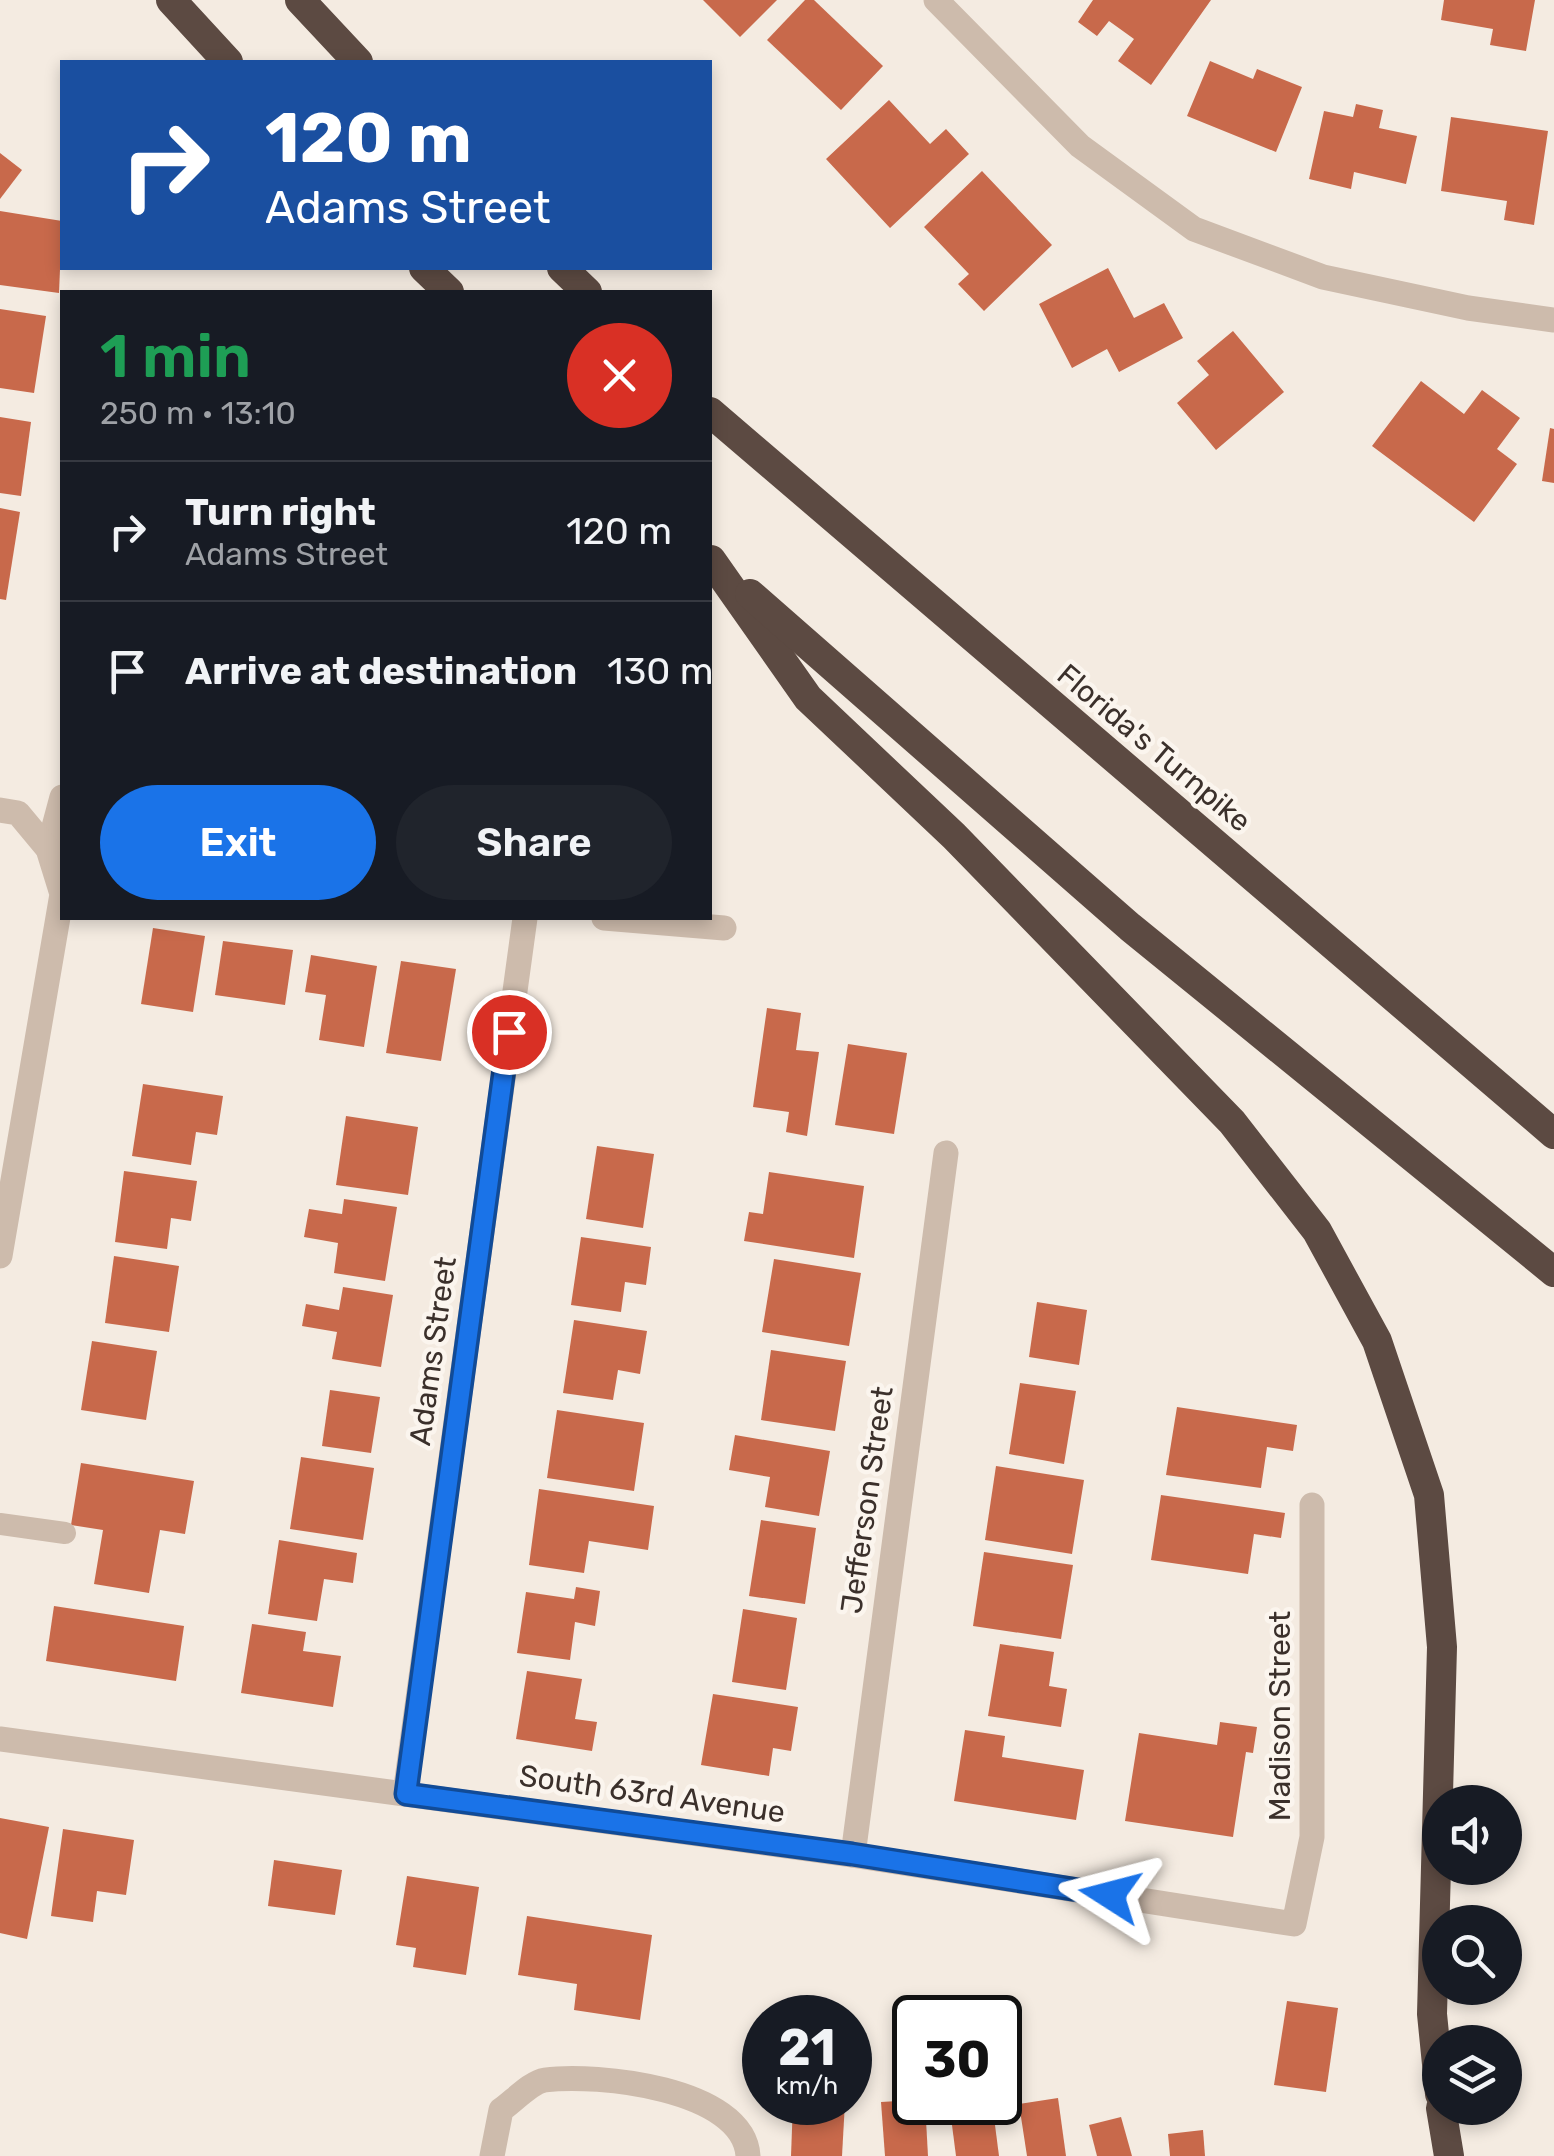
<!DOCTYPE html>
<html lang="en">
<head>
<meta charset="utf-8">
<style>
  :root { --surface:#171b24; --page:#20242c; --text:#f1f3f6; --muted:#9ea1a6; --line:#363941; --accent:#1a73e8 }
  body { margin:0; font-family:Rubik,sans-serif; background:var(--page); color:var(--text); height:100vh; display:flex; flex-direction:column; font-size:38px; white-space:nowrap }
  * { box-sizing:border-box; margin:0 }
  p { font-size:32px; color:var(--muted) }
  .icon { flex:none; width:55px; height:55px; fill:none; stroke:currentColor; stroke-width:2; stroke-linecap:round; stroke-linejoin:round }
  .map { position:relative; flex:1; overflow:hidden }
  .panel { position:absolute; left:60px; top:290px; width:652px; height:630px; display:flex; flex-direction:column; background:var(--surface); border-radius:0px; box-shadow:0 5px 15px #0003 }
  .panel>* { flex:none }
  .hud { position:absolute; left:60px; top:60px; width:652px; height:210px; border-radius:0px; box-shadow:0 5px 15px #0003; background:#1a4fa0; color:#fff; overflow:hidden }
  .fabs { position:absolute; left:1422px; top:1785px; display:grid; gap:20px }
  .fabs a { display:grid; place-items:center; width:100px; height:100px; border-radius:50%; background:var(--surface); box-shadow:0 5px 15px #0003; font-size:50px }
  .speed { position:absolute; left:742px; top:1995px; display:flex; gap:20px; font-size:50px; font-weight:700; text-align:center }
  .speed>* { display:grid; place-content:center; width:130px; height:130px; border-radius:50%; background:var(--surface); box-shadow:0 5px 15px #0003; line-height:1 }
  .speed small { font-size:25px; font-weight:400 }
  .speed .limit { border:5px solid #111; border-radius:15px; background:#fff; color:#111 }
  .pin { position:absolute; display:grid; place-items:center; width:85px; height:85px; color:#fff; margin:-42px; border:5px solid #fff; border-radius:50%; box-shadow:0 2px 10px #0007 }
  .me { position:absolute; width:110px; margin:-55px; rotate:279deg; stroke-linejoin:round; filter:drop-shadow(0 0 8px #0008) }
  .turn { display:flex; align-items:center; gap:35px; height:210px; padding:0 40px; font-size:45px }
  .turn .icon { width:130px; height:130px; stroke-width:2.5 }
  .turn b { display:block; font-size:70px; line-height:85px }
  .round { display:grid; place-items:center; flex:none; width:105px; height:105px; border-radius:52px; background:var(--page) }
  .headline { display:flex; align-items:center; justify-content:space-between; height:170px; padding:0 40px }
  h1 { font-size:60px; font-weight:600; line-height:75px; color:#1e9e55 }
  .primary-button { display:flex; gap:20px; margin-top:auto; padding:20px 40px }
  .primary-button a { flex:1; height:115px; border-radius:60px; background:var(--accent); color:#fff; font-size:40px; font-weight:600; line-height:115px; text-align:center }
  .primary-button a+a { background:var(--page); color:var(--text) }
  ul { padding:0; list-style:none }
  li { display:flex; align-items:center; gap:30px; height:140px; padding:0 40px; border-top:2px solid var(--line) }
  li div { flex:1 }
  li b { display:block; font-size:38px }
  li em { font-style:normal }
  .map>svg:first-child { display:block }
  .building { fill:#c8694b }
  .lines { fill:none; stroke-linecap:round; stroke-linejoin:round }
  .service { stroke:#cdbbac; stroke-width:22 }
  .minor { stroke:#cdbbac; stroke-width:25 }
  .tertiary { stroke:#cdbbac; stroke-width:25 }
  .motorway { stroke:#5c4a42; stroke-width:30 }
  .route-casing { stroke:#114b97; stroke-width:25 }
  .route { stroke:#1a73e8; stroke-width:18 }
  .labels { text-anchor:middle; stroke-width:9; stroke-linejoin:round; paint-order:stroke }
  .street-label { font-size:30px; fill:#3b302b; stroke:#fbf5ee }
</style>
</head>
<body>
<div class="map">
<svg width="1554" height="2156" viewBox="0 0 1554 2156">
  <rect width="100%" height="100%" fill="#f4ebe1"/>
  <g class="building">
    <path d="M703 0H777L740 37Z"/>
    <path d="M805 0H814L883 66 841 110 767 40Z"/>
    <path d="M1093 0H1211L1151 85 1118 61 1134 39 1109 21 1097 36 1078 22Z"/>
    <path d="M1444 0H1535L1526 51 1490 45 1493 29 1441 20Z"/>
    <path d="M1210 61 1253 79 1257 69 1302 87 1276 152 1187 116Z"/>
    <path d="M889 100 930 144 946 129 969 154 890 228 826 159Z"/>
    <path d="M1356 104 1383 110 1379 128 1417 136 1406 184 1354 172 1351 189 1309 179 1324 111 1353 117Z"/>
    <path d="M1451 117 1548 131 1534 225 1504 220 1507 201 1441 191Z"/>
    <path d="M0 153 22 170 0 199Z"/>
    <path d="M982 171 1052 245 984 311 958 284 969 274 924 227Z"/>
    <path d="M0 211 62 221 59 293 0 285Z"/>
    <path d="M1108 268 1134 318 1164 303 1183 338 1119 372 1107 349 1072 368 1039 304Z"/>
    <path d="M0 309 46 316 34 393 0 388Z"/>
    <path d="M1233 331 1284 392 1216 450 1177 403 1209 375 1197 361Z"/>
    <path d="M1421 381 1464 414 1482 390 1520 418 1497 449 1517 464 1474 522 1372 446Z"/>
    <path d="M0 417 31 422 21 496 0 493Z"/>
    <path d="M1550 428 1554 429V483L1542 481Z"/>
    <path d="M0 508 20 512 6 600 0 599Z"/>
    <path d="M153 928 205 936 193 1012 141 1004Z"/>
    <path d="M223 941 293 950 285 1005 215 995Z"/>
    <path d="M311 955 377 966 364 1047 319 1040 326 995 305 992Z"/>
    <path d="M401 961 456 969 441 1061 386 1053Z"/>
    <path d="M767 1008 801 1013 796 1050 819 1052 807 1136 786 1132 789 1112 753 1107Z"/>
    <path d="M848 1044 907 1053 894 1134 835 1125Z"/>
    <path d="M143 1084 223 1096 217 1135 196 1132 191 1165 132 1156Z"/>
    <path d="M346 1116 418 1127 408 1195 336 1185Z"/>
    <path d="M597 1146 654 1154 643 1228 586 1219Z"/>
    <path d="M124 1171 197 1181 191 1221 171 1218 167 1249 115 1242Z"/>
    <path d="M769 1172 864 1186 854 1258 744 1241 749 1212 763 1214Z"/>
    <path d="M344 1199 397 1207 385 1281 334 1273 338 1243 304 1237 309 1209 342 1214Z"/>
    <path d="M581 1237 651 1247 646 1285 625 1282 621 1312 571 1305Z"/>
    <path d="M114 1256 179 1266 169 1332 105 1323Z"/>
    <path d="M774 1259 861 1273 849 1346 762 1332Z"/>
    <path d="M343 1287 393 1295 381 1367 332 1359 337 1332 302 1326 306 1304 339 1310Z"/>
    <path d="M1037 1302 1087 1310 1079 1365 1029 1357Z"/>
    <path d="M574 1320 647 1331 640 1374 618 1370 613 1400 563 1393Z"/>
    <path d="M92 1341 157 1351 146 1420 81 1410Z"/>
    <path d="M771 1350 846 1361 835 1431 761 1420Z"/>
    <path d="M1020 1383 1076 1391 1064 1464 1009 1454Z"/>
    <path d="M330 1390 380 1397 371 1453 322 1446Z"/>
    <path d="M1177 1407 1297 1425 1293 1451 1267 1447 1261 1488 1166 1475Z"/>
    <path d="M557 1410 644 1423 634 1491 547 1478Z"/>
    <path d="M735 1435 830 1451 819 1516 765 1507 770 1477 729 1470Z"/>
    <path d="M301 1457 374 1468 363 1540 290 1529Z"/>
    <path d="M81 1463 194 1481 185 1534 160 1530 149 1593 94 1584 103 1530 71 1525Z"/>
    <path d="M996 1466 1084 1480 1072 1554 985 1540Z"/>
    <path d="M539 1489 654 1506 648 1550 589 1541 584 1573 529 1565Z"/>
    <path d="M1161 1495 1285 1513 1281 1538 1254 1534 1248 1574 1151 1560Z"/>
    <path d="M761 1520 816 1528 805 1604 749 1596Z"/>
    <path d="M279 1540 357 1553 353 1583 324 1579 317 1621 268 1614Z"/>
    <path d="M984 1552 1073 1565 1061 1639 973 1626Z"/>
    <path d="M576 1587 600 1591 595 1626 575 1622 570 1660 517 1653 526 1592 574 1599Z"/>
    <path d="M54 1606 184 1626 176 1681 46 1661Z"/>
    <path d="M743 1609 797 1618 786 1690 732 1682Z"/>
    <path d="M252 1624 306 1632 303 1651 341 1656 333 1707 241 1693Z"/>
    <path d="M1000 1644 1054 1652 1049 1686 1067 1689 1061 1727 988 1716Z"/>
    <path d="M527 1671 582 1679 575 1719 597 1722 592 1751 516 1739Z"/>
    <path d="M713 1694 798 1707 791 1751 773 1748 769 1776 701 1765Z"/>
    <path d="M1220 1722 1257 1727 1253 1753 1246 1752 1233 1837 1125 1821 1139 1733 1217 1745Z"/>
    <path d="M965 1730 1005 1736 1002 1757 1084 1770 1076 1820 954 1801Z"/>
    <path d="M0 1818 49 1827 27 1939 0 1933Z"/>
    <path d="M63 1829 134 1840 126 1895 97 1891 93 1922 51 1916Z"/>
    <path d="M274 1860 342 1870 335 1915 268 1906Z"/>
    <path d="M407 1876 479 1887 466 1975 413 1967 416 1948 396 1945Z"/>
    <path d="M527 1916 652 1935 640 2020 574 2010 577 1984 518 1975Z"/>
    <path d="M1287 2001 1338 2008 1326 2092 1274 2085Z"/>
    <path d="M1058 2098 1066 2156H1027L1019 2104Z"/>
    <path d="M915 2100 925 2102 928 2156H885L881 2102Z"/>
    <path d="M793 2102H845L842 2156H791Z"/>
    <path d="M949 2102H992L999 2156H956Z"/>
    <path d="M1121 2117 1132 2156H1097L1089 2125Z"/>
    <path d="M1203 2130 1205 2156H1170L1168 2134Z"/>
  </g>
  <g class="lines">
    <path class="service" d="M0 1524 65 1533"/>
    <g class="minor">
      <path d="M936 0 1080 146 1194 229 1323 277 1468 308 1554 320"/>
      <path d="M62 797 48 849 62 847"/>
      <path d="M604 918 724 928"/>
      <path d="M0 1739 853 1855 1294 1924 1312 1837V1505"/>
      <path d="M405 1794 525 918"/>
      <path d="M853 1855 946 1153"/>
      <path d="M492 2156 501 2110C513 2102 531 2082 545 2080 596 2073 744 2088 748 2156"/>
    </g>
    <path class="tertiary" d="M0 810 18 813 48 849 62 894 0 1256"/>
    <g class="motorway">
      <path d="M171 0 228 62"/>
      <path d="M300 0 358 62"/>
      <path d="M424 268 449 292"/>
      <path d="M562 268 587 292"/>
      <path d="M710 412 1554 1134"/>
      <path d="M711 560 808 698 954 836 1232 1122 1317 1231 1377 1341 1429 1495 1442 1647 1432 2014 1440 2094"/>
      <path d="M750 594 1130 927 1554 1272"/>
      <path d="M1441 2108 1449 2156"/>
    </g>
  </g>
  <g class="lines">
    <g class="route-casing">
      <path id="route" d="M509 1032 406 1794 852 1854 1110 1895"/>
    </g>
    <use href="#route" class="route"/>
  </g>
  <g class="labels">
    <g class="street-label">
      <text transform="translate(1154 748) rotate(40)" y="10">Florida's Turnpike</text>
      <text transform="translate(433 1351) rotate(-82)" y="10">Adams Street</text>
      <text transform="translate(867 1500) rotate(-82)" y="10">Jefferson Street</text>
      <text transform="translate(1280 1716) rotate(-90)" y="10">Madison Street</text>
      <text transform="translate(652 1794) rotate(8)" y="10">South 63rd Avenue</text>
    </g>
  </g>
</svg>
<div class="fabs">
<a><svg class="icon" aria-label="sound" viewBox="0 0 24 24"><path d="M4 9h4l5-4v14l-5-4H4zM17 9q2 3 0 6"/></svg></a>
<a><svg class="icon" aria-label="search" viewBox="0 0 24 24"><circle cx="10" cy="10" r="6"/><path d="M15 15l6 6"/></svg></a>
<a><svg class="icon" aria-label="layers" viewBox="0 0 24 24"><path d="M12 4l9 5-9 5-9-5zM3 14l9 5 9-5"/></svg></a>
</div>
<div class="speed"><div>21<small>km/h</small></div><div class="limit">30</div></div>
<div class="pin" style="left:509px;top:1032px;background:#d93025"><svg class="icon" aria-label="arrive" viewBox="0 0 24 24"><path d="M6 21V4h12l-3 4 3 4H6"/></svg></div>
<svg class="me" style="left:1110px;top:1895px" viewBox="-20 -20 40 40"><path d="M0-17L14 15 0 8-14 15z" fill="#1a73e8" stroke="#fff" stroke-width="4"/></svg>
<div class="hud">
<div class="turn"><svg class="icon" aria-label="right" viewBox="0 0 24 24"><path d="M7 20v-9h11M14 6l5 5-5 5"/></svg><div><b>120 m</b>Adams Street</div></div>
</div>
<section class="panel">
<div class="headline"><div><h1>1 min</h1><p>250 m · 13:10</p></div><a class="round" style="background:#d93025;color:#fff"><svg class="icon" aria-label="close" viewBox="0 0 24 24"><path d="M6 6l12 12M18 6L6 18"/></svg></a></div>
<ul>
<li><svg class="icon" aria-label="right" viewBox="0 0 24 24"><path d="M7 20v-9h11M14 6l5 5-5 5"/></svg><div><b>Turn right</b><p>Adams Street</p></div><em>120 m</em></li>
<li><svg class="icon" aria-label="arrive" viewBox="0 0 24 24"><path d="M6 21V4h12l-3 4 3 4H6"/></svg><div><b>Arrive at destination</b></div><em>130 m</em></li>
</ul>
<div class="primary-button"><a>Exit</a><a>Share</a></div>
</section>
</div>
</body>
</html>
